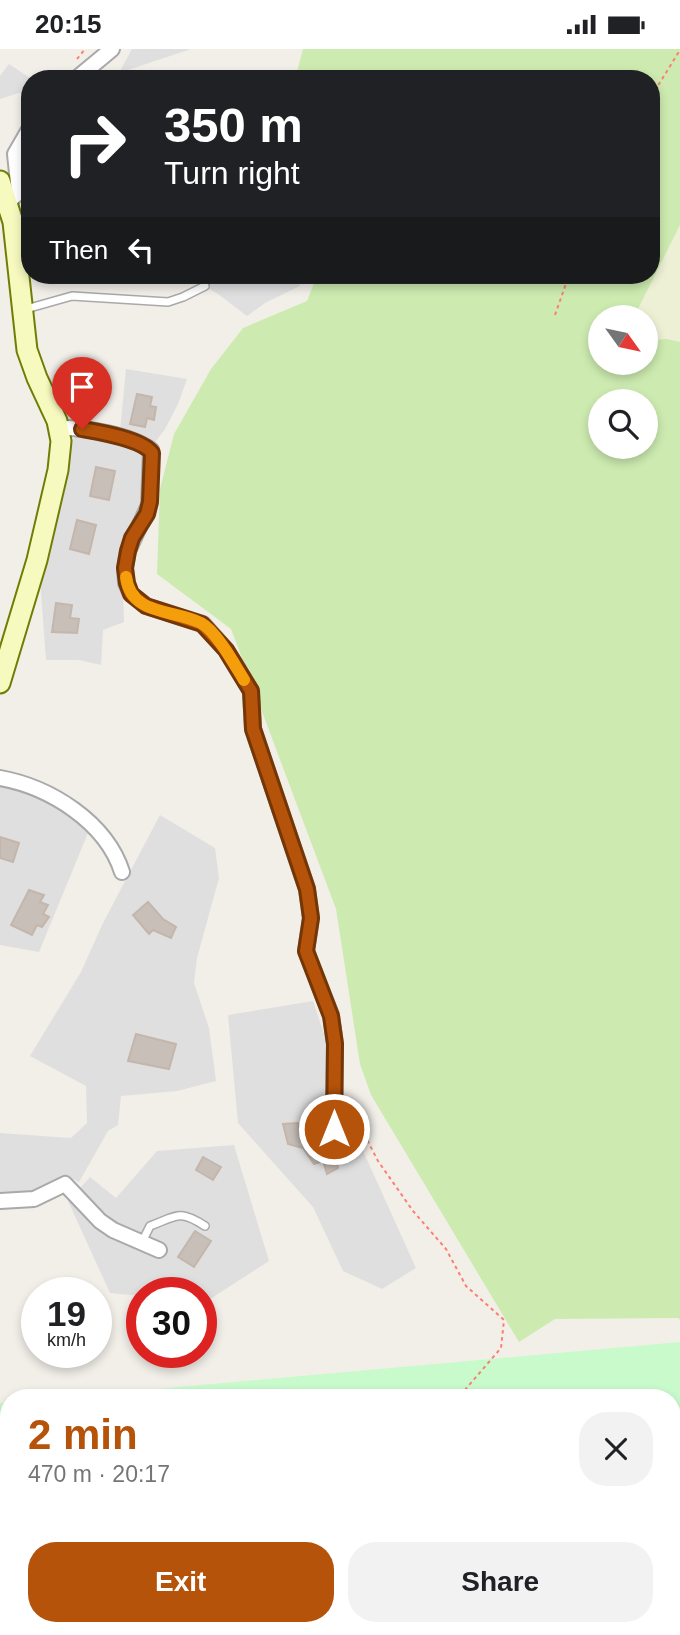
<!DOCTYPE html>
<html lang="en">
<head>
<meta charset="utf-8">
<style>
  :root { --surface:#fff; --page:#f2f2f2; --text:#202124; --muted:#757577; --accent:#b45309 }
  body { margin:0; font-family:Helvetica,sans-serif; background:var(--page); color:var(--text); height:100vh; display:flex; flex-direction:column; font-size:26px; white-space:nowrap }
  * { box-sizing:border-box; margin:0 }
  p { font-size:23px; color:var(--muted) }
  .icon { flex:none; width:38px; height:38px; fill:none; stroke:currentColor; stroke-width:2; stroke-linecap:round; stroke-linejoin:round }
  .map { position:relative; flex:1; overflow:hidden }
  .side { position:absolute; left:0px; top:1340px; width:681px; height:247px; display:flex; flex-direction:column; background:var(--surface); border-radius:28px 28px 0 0; box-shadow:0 4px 10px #0003 }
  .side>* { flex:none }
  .top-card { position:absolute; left:21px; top:21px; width:639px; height:214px; border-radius:28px; box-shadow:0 4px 10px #0003; background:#202124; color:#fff; overflow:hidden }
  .needle { width:46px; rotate:123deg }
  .controls { position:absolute; left:588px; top:256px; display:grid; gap:14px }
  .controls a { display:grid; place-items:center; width:70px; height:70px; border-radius:50%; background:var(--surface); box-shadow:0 4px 10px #0003; font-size:35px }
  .speed { position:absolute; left:21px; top:1228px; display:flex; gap:14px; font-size:35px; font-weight:700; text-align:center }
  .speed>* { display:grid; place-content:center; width:91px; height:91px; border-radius:50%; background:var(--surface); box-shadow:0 4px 10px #0003; line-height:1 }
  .speed small { font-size:18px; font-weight:400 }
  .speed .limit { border:10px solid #d22; background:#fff; color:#111 }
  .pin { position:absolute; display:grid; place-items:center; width:60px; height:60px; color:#fff; margin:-72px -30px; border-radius:50% 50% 50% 0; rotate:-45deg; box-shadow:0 0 7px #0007 }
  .pin .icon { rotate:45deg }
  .me { position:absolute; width:77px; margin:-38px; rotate:0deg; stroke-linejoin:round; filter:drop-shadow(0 0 5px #0008) }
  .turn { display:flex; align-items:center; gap:24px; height:147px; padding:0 28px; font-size:32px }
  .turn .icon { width:91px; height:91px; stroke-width:2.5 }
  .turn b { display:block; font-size:49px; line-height:60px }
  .then { display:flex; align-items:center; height:66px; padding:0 28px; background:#0003; gap:14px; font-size:26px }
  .round { display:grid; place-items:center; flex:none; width:74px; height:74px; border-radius:28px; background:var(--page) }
  .headline { display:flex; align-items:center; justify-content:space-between; height:119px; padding:0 28px }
  h1 { font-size:42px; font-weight:600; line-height:52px; color:var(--accent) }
  .button { display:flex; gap:14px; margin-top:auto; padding:14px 28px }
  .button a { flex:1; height:80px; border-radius:28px; background:var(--accent); color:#fff; font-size:28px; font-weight:600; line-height:80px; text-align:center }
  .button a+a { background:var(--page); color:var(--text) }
  .status { display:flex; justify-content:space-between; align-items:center; height:49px; padding:0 35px; background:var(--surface); direction:ltr }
  .status svg { height:19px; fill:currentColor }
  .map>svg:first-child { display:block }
  .residential { fill:#e0dfdf }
  .farmland { fill:#eef0d5 }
  .grass { fill:#cdebb0; fill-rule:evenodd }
  .park { fill:#c8facc }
  .building { fill:#c7bfb8; stroke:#c4b6ab; stroke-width:2 }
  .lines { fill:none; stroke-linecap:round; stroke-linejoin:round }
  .lane-casing { stroke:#a9a9a9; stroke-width:10 }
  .street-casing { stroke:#a9a9a9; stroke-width:18 }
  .secondary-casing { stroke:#707d05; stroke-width:23 }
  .path { stroke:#fa8072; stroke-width:2; stroke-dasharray:3.5 3.5; stroke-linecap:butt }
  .lane { stroke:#fff; stroke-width:7 }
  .street { stroke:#fff; stroke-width:14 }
  .secondary { stroke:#f7fabf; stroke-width:19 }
  .route-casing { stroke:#753606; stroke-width:18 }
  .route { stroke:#b45309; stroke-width:12 }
  .slow { stroke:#f59e0b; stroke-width:12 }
</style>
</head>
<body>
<div class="status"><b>20:15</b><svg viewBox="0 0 49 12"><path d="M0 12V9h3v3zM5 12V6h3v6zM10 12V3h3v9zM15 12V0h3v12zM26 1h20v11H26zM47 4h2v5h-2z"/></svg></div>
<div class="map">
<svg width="680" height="1586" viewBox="0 0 680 1586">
  <rect width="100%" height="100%" fill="#f2efe9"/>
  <g class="residential">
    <path d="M132 0H191L119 24Z"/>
    <path d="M9 15 30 29 22 43 0 50V27Z"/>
    <path d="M193 226H295L300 237 265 254 247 267 218 245 191 229Z"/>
    <path d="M126 320 187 330 178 355 165 380 147 404 146 444 123 543 124 573 103 581 101 616 79 611H46L40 530 72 391 81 384 119 393Z"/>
    <path d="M0 736H13L47 748 90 779 39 903 0 896Z"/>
    <path d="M160 766 215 799 219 829 197 909 194 934 209 979 216 1032 177 1042 121 1047 118 1076 108 1082 79 1133 71 1129 63 1138 0 1151V1084L71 1089 87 1074 86 1037 30 1007 81 923 103 874Z"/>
    <path d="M313 952 364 1104 416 1219 382 1240 343 1222 313 1158 238 1074 228 966Z"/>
    <path d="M234 1096 269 1212 207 1252H201V1244H142V1247L110 1244 68 1152 90 1128 116 1149 157 1102Z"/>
  </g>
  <path class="farmland" d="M680 176V293L667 290 646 291V268H634Z"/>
  <path class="grass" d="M303 0H680V176L634 268H600V313H646V291L667 290 680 293V1271L678 1269 555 1270 519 1293 371 1046 360 1015 336 860 231 580 157 525 160 440 174 385 211 320 243 279 307 252 316 229 314 226H651V30H295ZM600 352H646V397H600Z"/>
  <path class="park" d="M680 1293V1586H0V1354H9V1578H672V1349H56Z"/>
  <g class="building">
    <path d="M137 345 152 348 150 357 156 358 154 371 147 369 145 378 130 375Z"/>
    <path d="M96 418 115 422 109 451 90 447Z"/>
    <path d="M77 471 96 476 89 505 70 500Z"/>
    <path d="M56 554 72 556 70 569 79 570 77 584 52 583Z"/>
    <path d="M0 788 19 794 13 813 0 809Z"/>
    <path d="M29 841 44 846 40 853 48 856 43 865 49 868 42 878 37 876 32 886 11 876Z"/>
    <path d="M148 853 163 870 176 878 171 889 153 881 149 885 133 866Z"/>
    <path d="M136 985 176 995 169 1020 128 1012Z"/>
    <path d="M298 1074 301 1084 322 1082 327 1097 332 1095 338 1119 327 1125 323 1112 314 1115 303 1099 288 1095 283 1075Z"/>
    <path d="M203 1108 221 1118 213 1131 196 1121Z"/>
    <path d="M195 1182 211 1192 194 1218 178 1208Z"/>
  </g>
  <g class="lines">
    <g class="lane-casing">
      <g id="lane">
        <path d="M26 260 72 247 168 253 183 248 205 237"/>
        <path d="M142 1193 150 1177C177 1167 179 1160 205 1177"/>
      </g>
    </g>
    <g class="street-casing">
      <g id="street">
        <path d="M76 30 112 0"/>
        <path d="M8 153 19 143 15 105 30 79"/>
        <path d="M59 379C85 378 130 386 151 401L149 456 128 502 125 519 126 534 131 545 146 557 203 575 226 601 251 642 253 680 307 840 311 869 306 902 331 966 335 995 334 1080"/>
        <path d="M0 729C50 738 106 773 122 823"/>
        <path d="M0 1152 34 1150 65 1135 100 1172 113 1181 159 1201"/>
        <path d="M672 1510 680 1504"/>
        <path d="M0 1542 9 1540"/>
        <path d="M620 1586 624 1578"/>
      </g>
    </g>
    <g class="secondary-casing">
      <path id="secondary" d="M0 132 13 173 27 301 37 329 57 372 61 392 58 421 37 511 0 634"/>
    </g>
    <g class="path">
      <path d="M77 10 85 0"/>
      <path d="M651 48 680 1"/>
      <path d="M555 266 569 226"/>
      <path d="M348 1054 378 1112 413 1162 446 1200 466 1237 504 1271 501 1299 458 1349"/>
    </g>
    <use href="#lane" class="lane"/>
    <use href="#street" class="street"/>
    <use href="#secondary" class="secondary"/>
  </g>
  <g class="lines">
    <g class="route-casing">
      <path id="route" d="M82 380C99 383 142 390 152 404L150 453 147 465 132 489 128 502 125 519 127 534 131 545 146 557 202 575 226 601 251 642 253 680 307 840 311 869 306 902 331 967 335 995 334 1080"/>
    </g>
    <use href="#route" class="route"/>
    <path class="slow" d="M126 528C131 567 173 560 201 574 217 583 234 615 244 631"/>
  </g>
</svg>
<div class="controls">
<a><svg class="needle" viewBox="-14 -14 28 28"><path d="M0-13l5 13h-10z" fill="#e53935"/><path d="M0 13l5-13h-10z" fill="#757577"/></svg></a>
<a><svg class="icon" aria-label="search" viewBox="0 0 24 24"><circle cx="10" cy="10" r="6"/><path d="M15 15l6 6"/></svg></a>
</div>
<div class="speed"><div>19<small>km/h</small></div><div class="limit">30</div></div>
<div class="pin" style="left:82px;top:380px;background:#d93025"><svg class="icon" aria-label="arrive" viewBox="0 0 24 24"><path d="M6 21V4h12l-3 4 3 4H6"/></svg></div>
<svg class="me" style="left:334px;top:1080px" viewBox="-20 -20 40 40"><circle r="17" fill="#b45309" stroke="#fff" stroke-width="3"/><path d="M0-11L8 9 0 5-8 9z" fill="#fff"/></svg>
<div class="top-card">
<div class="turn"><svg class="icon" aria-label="right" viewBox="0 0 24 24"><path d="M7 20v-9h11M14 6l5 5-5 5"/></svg><div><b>350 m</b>Turn right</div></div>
<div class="then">Then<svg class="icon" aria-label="left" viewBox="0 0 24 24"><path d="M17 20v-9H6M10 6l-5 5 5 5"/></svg></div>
</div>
<section class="side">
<div class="headline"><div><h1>2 min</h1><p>470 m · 20:17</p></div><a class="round"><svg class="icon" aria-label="close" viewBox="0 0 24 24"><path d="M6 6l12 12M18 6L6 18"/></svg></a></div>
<div class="button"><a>Exit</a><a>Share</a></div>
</section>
</div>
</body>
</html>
